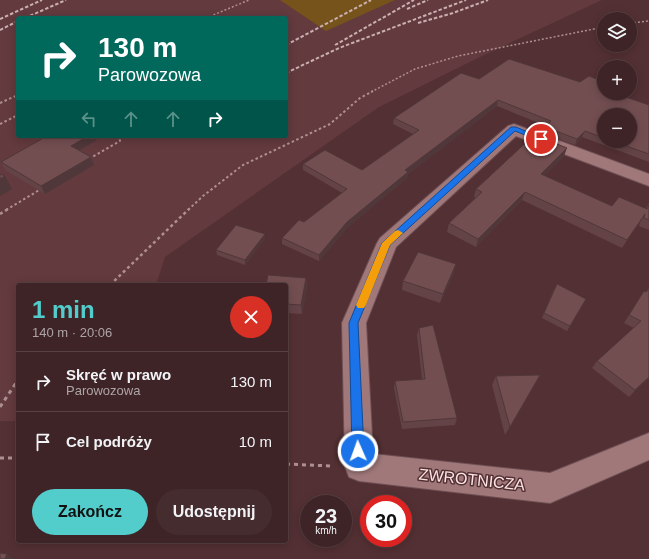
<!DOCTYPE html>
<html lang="pl">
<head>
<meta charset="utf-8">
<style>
  :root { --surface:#3e2426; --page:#452c2e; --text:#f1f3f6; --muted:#ada4a7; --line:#574143; --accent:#52cdcc }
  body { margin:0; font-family:Helvetica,sans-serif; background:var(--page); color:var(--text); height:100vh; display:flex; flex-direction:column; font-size:15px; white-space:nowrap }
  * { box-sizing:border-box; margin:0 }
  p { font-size:13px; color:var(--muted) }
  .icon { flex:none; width:22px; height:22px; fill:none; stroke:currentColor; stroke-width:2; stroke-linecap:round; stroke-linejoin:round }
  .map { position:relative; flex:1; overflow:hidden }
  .panel { position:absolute; left:16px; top:283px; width:272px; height:260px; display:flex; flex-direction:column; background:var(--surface); border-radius:4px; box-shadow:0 2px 10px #0003,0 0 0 1px var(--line) }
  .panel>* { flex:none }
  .top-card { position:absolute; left:16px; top:16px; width:272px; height:122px; border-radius:4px; box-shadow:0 2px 10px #0003,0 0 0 1px var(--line); background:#00695c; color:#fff; overflow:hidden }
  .buttons { position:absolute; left:597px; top:12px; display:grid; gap:8px }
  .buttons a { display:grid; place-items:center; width:40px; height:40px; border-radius:50%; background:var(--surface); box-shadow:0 2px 10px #0003,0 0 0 1px var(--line); font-size:20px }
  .speed { position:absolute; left:300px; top:495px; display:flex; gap:8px; font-size:20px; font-weight:700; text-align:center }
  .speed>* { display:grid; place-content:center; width:52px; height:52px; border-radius:50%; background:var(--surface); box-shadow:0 2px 10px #0003,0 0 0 1px var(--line); line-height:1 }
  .speed small { font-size:10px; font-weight:400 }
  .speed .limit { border:6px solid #d22; background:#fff; color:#111 }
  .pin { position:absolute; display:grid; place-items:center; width:34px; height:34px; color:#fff; margin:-17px; border:2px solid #fff; border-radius:50%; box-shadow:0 1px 4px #0007 }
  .me { position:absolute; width:44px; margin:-22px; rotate:358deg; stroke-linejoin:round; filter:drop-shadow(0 0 3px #0008) }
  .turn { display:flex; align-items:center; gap:14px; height:84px; padding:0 16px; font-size:18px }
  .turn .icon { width:52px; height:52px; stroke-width:2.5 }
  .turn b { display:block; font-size:28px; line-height:34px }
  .lanes { display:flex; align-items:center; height:38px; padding:0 16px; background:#0003; justify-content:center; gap:20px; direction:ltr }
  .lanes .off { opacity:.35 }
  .round { display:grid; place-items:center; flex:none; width:42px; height:42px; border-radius:21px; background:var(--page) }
  .summary { display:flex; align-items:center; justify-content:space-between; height:68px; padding:0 16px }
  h1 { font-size:24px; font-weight:700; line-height:30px; color:var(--accent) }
  .primary-button { display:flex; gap:8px; margin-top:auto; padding:8px 16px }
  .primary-button a { flex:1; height:46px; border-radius:24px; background:var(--accent); color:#111; font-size:16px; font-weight:700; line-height:46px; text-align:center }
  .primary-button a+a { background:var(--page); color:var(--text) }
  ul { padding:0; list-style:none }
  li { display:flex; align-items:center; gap:12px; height:60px; padding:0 16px; border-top:1px solid var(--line) }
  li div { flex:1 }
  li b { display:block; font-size:15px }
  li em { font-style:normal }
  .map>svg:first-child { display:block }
  .built { fill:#633a3e; fill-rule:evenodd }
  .green { fill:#77531c }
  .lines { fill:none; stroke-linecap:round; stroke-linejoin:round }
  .minor-casing { stroke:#6e5054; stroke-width:2 }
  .path-far3 { stroke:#ae9092; stroke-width:1.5; stroke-dasharray:2 2; stroke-linecap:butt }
  .path-far2 { stroke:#ae9092; stroke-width:2; stroke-dasharray:2.5 2.5; stroke-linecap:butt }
  .path-far1 { stroke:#ae9092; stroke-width:2.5; stroke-dasharray:3 3; stroke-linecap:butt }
  .path { stroke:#ae9092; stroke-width:3; stroke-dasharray:4 4; stroke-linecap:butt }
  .minor { fill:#a0787a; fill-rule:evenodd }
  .rail { stroke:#cbb0b2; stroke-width:2; stroke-dasharray:3.5 2; stroke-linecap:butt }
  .wall { fill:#634346; fill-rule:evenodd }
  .shaded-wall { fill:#503739 }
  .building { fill:#734e51; stroke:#503739 }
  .route { fill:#1a73e8; stroke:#114b97 }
  .slow { fill:#f59e0b }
  .labels { text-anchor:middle; stroke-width:3; stroke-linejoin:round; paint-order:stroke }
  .near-street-label { font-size:16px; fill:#fce4e5; stroke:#533033 }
</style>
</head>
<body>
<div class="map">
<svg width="649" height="559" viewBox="0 0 649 559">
  <rect width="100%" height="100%" fill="#533033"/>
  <path class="built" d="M0 0H602L482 56 379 107 165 257 156 285H18V421H0ZM18 18H286V136H18Z"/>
  <path class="green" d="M280 0H395L326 31Z"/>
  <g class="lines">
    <g class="minor-casing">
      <path id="minor" d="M514 124 649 174V186L516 136 396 247 366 323 373 454 550 473 649 433V460L550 503 359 481 349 477 345 467 342 323 377 243 380 238 508 126Z"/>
    </g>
    <g class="path-far3">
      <path d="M206 18 249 0"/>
      <path d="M630 23 649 21"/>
      <path d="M371 92 415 69 458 56 604 27"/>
    </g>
    <g class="path-far2">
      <path d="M0 103 18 95"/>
      <path d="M0 124 18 115"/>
      <path d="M89 159 120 141 119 136"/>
      <path d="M6 210 41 189"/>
      <path d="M188 210 203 196 243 165 330 124 360 98 373 91"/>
    </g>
    <g class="path-far1">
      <path d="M0 214 8 209"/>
      <path d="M110 285 189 209"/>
    </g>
    <g class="path">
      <path d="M0 407 18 380"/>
      <path d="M0 458H18"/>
      <path d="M286 464 331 466"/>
    </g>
    <use href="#minor" class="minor"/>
    <g class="rail">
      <path d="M407 9 428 0"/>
      <path d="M25 18 66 0"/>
      <path d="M0 19 42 0"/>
      <path d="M418 23 453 13 488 0"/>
      <path d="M0 30 18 21"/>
      <path d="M286 45 371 0"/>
      <path d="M335 45 414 0"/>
      <path d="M286 73 339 48 466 0"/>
    </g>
  </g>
  <g class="wall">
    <path d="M479 79 604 93H618L617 94 649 105V162L582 137 575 145 542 133 545 127 546 126 497 106 408 174 407 178 347 228 319 261 282 244V238L304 222 342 193 303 170V164L362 170 413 134 393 124 394 118ZM604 115 630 141H604Z"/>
    <path d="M47 136H95L97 140 80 151 91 157 94 165 45 194 5 170 1 162Z"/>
    <path d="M564 156 544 176 612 206 646 208 649 203V230L639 226 640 222 622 248 522 200 476 247 447 232 449 223 476 198 474 197 476 189Z"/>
    <path d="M265 234V238L245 265 217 255 216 250Z"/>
    <path d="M454 273 440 303 402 290 403 281Z"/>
    <path d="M306 278 307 287 302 314 286 313V285Z"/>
    <path d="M554 289 586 299 567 331 542 318Z"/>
    <path d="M644 291 646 292 649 378 629 397 592 368 597 361 634 328 624 323Z"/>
    <path d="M419 328 457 418 455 425 402 429 394 388 395 381 422 379 417 335Z"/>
    <path d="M540 375 505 435 492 385 496 376Z"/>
  </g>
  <g class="shaded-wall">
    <path d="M498 100 497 106 408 174 407 178 347 228 319 261V255L347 222 405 170Z"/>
    <path d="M585 131 582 137 575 145 577 139Z"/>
    <path d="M88 136H95L97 140 74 154 71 146Z"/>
    <path d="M567 148 564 156 538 182 541 174Z"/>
    <path d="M91 157 94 165 45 194 41 186Z"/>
    <path d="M5 176 12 189 0 196V179Z"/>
    <path d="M525 192 522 200 476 247 478 239Z"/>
    <path d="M645 214 640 222 622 248 627 240Z"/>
    <path d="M265 234V238L245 265V260Z"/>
    <path d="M456 264 454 273 440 303 443 294Z"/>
    <path d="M306 278 307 287 302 314 301 305Z"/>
    <path d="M287 375 288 382 286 428V400Z"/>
    <path d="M649 377V378L629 397 635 390Z"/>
    <path d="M7 554 14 559H5Z"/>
  </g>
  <g class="building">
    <path d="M509 59 580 82 589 76 604 82V93H614L649 105V154L612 141H630V115H604V138L585 131 577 139 545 127 551 121 498 100 405 170 408 172 347 222 319 255 282 238 299 220 304 222 347 189 303 164 325 150 362 170 419 130 394 118 461 73 479 79Z"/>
    <path d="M534 135 567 148 541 174 612 206 619 197 647 209 649 205V220L644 218 645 214 627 240 525 192 478 239 449 223 482 192 476 189Z"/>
    <path d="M47 136H88L71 146 91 157 41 186 1 162Z"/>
    <path d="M0 174 5 176 0 179Z"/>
    <path d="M236 225 265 234 245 260 216 250Z"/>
    <path d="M418 252 456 264 443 294 403 281Z"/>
    <path d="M268 275 306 278 301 305 286 304V285H266Z"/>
    <path d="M557 284 586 299 570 326 544 313Z"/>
    <path d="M649 288V377L635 390 597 361 641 321 629 315 644 291 646 292Z"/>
    <path d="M433 325 457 418 403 422 395 381 425 379 419 328Z"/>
    <path d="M286 375H287L286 400Z"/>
    <path d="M540 375 510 427 496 376Z"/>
    <path d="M0 553 7 554 5 559H0Z"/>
  </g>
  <path class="route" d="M511 127H516L544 139 538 140 515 131 390 245 358 323 364 451 362 455 358 456 354 455 352 451 349 323 382 243Z"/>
  <path class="slow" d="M398 230 403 233 390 245 366 305 364 308H358L356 305 382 243 395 231Z"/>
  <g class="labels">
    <g class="near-street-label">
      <text transform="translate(472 479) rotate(6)" y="6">ZWROTNICZA</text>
    </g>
  </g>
</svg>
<div class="buttons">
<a><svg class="icon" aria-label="layers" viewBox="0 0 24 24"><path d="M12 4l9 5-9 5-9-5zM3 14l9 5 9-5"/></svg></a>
<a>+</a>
<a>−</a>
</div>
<div class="speed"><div>23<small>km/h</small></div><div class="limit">30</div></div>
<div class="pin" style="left:541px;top:139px;background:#d93025"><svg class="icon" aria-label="arrive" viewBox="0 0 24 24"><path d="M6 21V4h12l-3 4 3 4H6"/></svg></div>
<svg class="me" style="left:358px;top:451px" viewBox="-20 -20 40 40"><circle r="17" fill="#1a73e8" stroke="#fff" stroke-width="3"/><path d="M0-11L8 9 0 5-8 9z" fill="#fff"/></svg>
<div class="top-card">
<div class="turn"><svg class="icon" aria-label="right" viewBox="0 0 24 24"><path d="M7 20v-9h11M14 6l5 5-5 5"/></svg><div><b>130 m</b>Parowozowa</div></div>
<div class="lanes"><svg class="icon off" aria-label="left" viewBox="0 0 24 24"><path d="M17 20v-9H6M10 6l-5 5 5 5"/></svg><svg class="icon off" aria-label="ahead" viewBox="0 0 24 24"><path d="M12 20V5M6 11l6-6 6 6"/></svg><svg class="icon off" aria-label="ahead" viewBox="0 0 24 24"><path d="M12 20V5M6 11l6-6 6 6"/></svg><svg class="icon" aria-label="right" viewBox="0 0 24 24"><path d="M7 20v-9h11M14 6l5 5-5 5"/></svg></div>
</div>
<section class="panel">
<div class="summary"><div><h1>1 min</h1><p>140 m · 20:06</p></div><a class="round" style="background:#d93025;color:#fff"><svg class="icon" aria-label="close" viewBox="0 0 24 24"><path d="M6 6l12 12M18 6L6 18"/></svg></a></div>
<ul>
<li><svg class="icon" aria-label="right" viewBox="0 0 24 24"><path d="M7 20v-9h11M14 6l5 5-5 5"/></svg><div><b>Skręć w prawo</b><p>Parowozowa</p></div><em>130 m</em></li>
<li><svg class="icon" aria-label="arrive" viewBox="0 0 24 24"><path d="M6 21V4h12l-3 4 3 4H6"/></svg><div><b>Cel podróży</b></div><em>10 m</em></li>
</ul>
<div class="primary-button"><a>Zakończ</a><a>Udostępnij</a></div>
</section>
</div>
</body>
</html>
